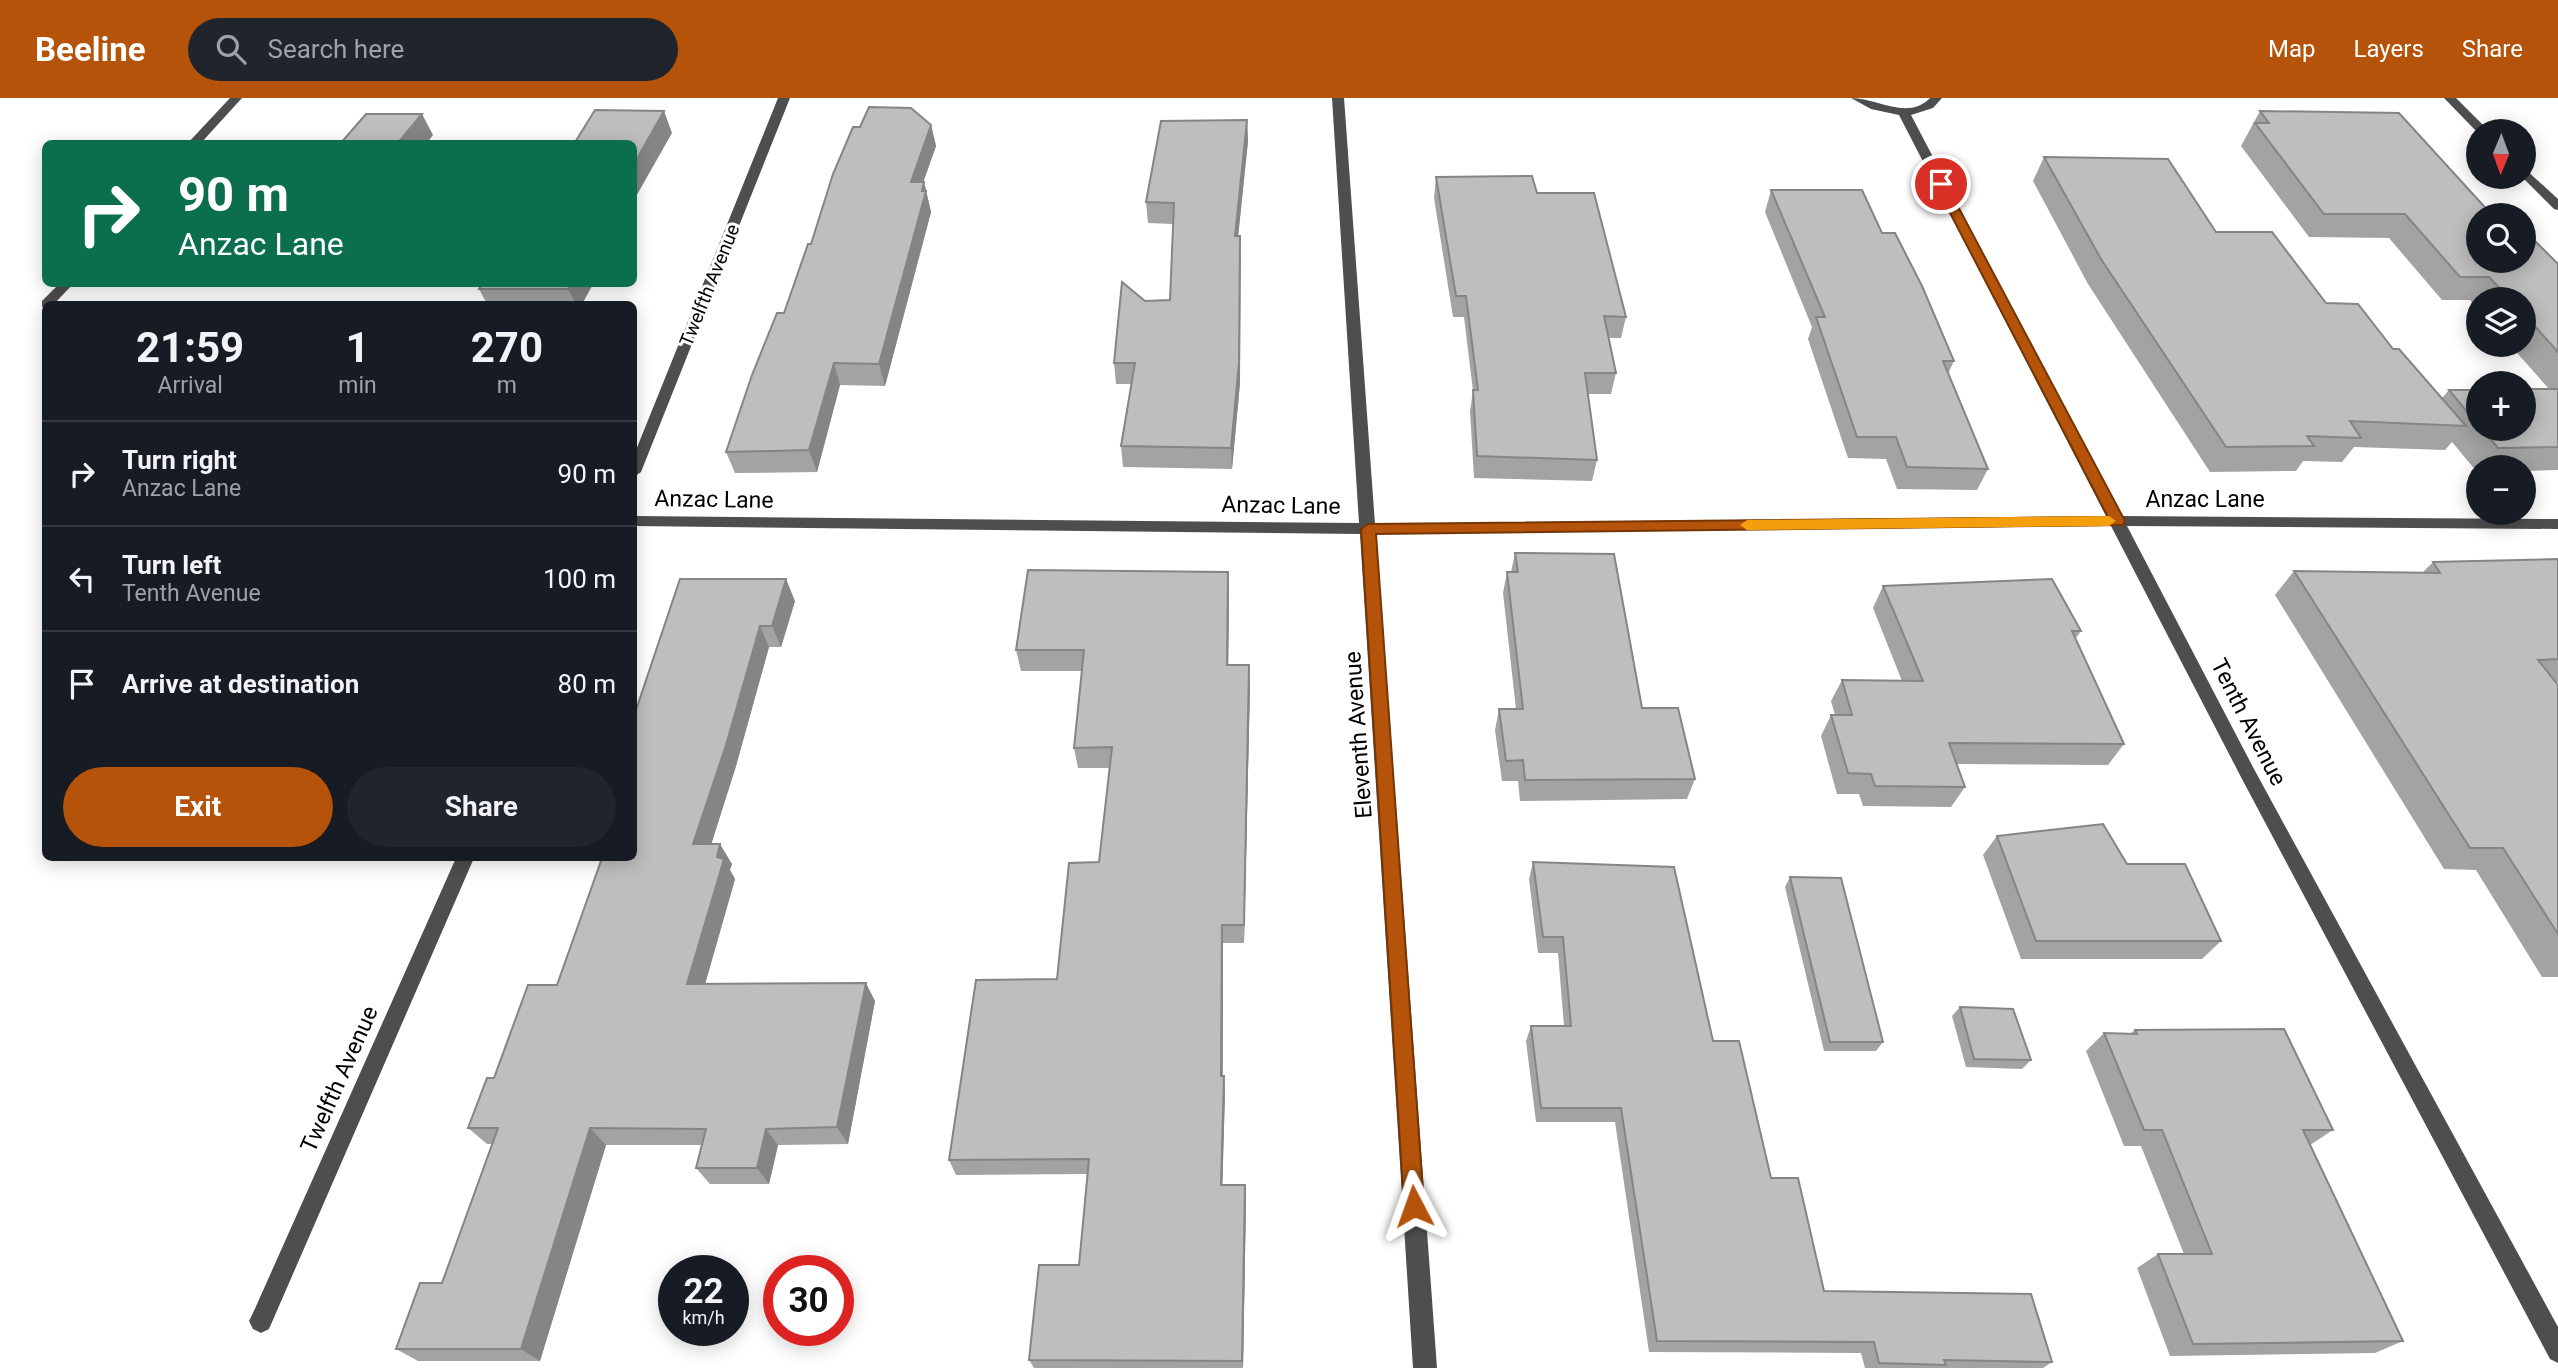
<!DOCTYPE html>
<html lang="en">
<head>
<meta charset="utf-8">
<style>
  :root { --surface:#171b24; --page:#20242c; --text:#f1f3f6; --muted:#9ea1a6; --line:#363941; --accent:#b45309 }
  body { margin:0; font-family:Roboto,sans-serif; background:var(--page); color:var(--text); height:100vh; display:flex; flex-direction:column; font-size:26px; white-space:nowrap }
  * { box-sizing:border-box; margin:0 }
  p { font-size:23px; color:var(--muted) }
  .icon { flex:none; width:38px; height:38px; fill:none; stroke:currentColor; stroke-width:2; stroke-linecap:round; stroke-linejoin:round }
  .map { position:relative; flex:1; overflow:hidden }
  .details { position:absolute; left:42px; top:203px; width:595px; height:560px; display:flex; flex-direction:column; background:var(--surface); border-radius:10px; box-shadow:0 4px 18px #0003 }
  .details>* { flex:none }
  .hud { position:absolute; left:42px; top:42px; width:595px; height:147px; border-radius:10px; box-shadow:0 4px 18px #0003; background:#0b6e4f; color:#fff; overflow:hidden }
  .needle { width:46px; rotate:181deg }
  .fabs { position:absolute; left:2466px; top:21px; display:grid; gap:14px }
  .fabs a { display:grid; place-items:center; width:70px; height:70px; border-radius:50%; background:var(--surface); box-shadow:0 4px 18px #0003; font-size:35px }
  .speed { position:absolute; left:658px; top:1157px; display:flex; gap:14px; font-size:35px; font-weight:700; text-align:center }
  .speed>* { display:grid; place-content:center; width:91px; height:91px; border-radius:50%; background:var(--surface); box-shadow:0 4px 18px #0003; line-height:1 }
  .speed small { font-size:18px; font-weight:400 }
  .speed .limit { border:10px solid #d22; background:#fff; color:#111 }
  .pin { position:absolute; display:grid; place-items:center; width:60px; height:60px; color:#fff; margin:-30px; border:4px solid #fff; border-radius:50%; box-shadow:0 2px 7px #0007 }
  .me { position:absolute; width:77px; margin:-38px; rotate:356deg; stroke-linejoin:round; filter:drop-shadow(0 0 5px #0008) }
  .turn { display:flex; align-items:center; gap:24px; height:147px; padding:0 21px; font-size:32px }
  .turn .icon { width:91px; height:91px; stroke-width:2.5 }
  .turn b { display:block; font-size:49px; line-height:60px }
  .eta { display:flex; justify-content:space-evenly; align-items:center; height:119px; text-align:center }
  .eta b { font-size:42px; font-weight:700; line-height:49px }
  .cta { display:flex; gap:14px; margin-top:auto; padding:14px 21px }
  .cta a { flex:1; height:80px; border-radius:42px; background:var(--accent); color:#fff; font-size:28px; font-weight:700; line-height:80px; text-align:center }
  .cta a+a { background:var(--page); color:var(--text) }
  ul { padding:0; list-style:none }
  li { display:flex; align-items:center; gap:21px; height:105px; padding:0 21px; border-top:2px solid var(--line) }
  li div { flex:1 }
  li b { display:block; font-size:26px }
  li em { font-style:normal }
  header { display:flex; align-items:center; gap:42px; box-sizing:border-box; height:98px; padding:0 35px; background:var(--accent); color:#fff }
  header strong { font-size:33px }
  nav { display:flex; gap:38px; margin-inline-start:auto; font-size:24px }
  .search { width:490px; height:63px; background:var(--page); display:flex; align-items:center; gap:18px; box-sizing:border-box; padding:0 24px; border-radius:38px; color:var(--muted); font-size:26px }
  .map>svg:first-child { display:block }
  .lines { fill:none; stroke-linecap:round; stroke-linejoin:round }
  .minor { fill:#4e4e4e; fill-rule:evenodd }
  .wall { fill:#a3a3a3 }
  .shaded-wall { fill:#858585 }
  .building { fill:#bebebe; stroke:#858585; stroke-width:2 }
  .route { fill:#b45309; stroke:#753606; stroke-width:2 }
  .slow { fill:#f59e0b }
  .labels { text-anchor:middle; stroke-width:6; stroke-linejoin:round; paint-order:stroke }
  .far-street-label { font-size:19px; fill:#000; stroke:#fff }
  .street-label { font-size:23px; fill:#000; stroke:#fff }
</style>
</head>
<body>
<header>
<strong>Beeline</strong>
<div class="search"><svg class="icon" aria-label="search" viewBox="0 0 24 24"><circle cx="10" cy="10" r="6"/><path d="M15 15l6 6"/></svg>Search here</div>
<nav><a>Map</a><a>Layers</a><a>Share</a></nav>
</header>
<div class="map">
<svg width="2558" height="1270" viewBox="0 0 2558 1270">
  <rect width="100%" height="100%" fill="#fff"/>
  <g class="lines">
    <g class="minor">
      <path d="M230 0H242L200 46H187Z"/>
      <path d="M778 0H790L641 374 634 379V357Z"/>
      <path d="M1332 0H1344L1375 426 2106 418 1899 17 1871 11 1851 0C1877 0 1908 23 1930 0H1942L1933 10 1911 17 2121 418 2558 421V431L2127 428 2254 671 2558 1229V1265L2550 1261 2242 681 2111 428 1376 436 1437 1270H1413L1360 436 634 428V418L1359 425Z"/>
      <path d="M2444 0H2456L2489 33 2478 35Z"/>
      <path d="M2524 70 2558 101V112L2554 111 2522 79Z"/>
      <path d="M59 186H73L54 206 42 209V203Z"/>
      <path d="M456 760H474L269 1231 261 1235 253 1231 249 1223 253 1215Z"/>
    </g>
  </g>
  <g class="wall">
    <path d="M2260 13 2478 117 2558 166V372L2524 373V369H2478V374H2477L2452 344 2445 352 2354 349 2342 364 2303 363 2296 373 2210 374 2088 186 2033 83 2044 59 2216 134 2326 205 2393 251 2442 300 2449 292H2478V331H2524L2549 291 2510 247H2524V201H2478V211L2470 202H2442L2389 140 2309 139 2241 48Z"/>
    <path d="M1247 22 1248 43 1238 138H1240L1241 159 1240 285 1232 371 1123 369 1121 348 1131 286H1116L1114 265 1145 203 1170 202 1173 126 1148 125 1146 104Z"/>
    <path d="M931 27 936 48 923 84H924L931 114 885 288 840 287 817 374 735 375 726 354 860 29Z"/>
    <path d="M1436 79 1537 95 1626 219 1621 240H1608L1616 275 1611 296H1588L1597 362 1592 383 1474 380 1470 313 1473 293 1464 219H1453L1434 100Z"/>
    <path d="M1771 92 1882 135 1954 263 1948 276 1988 371 1977 392 1897 391 1886 361 1848 360 1808 241 1812 229 1765 114Z"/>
    <path d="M593 186 582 206H487L479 191Z"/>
    <path d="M1515 455 1642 610 1695 681 1687 701 1520 703 1518 683H1502L1495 632 1499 611H1516L1503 495 1507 474H1511Z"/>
    <path d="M2558 461V584H2556L2558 587V879H2542L2476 772 2444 771 2275 497 2294 473 2423 474 2433 464Z"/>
    <path d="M1228 474 1229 495 1228 567 1250 588 1244 845H1223V978L1225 994 1222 1087H1245L1246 1102 1243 1270H1034L1029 1262 1079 1167 1087 1076 956 1077 949 1062 1057 881 1099 764 1110 670H1078L1074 650 1082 573H1021L1016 552Z"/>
    <path d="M680 481 795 503 781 549H769L736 668 711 746 732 766 730 772 735 781 705 886 875 903 848 1046 778 1047 769 1086H710L696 1070 702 1047H606L540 1263H418L396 1251 442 1185 492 1046H487L468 1030 494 980 557 887 634 760Z"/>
    <path d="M1883 488 2081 533 2075 541 2124 646 2108 667 1957 666 1965 689 1951 709 1863 708 1859 696H1837L1821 638 1831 617H1835L1831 603 1842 582 1902 583 1873 510Z"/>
    <path d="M1997 738 2221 843 2202 861H2021L1983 757Z"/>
    <path d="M1533 764 1713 943 1771 1080 1824 1193 2052 1264 2043 1270H1865L1861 1255 1649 1254 1615 1024H1536L1526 943 1531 928H1564L1558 855H1538L1529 781Z"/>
    <path d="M1790 779 1883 944 1876 953H1824L1785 789Z"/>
    <path d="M1960 909 2031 962 2022 971 1966 969 1952 918Z"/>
    <path d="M2135 932 2333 1032 2310 1047 2403 1243 2375 1255 2170 1258 2137 1170 2158 1156H2184L2141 1048H2124L2086 953 2104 935 2130 936Z"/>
  </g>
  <g class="shaded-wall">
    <path d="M664 13 672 35 634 102V66Z"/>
    <path d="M422 16 433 37 426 46H397Z"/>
    <path d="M1247 22 1248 43 1236 159 1235 138Z"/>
    <path d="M931 27 936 48 916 105 911 84Z"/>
    <path d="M924 84 931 114 885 288 879 266Z"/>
    <path d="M1240 138V285L1232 371 1231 350Z"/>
    <path d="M571 186H593L582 206H576L568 191Z"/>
    <path d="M834 265 840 287 817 374 809 352Z"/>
    <path d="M1228 474 1229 495 1228 588 1227 567Z"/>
    <path d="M786 481 795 503 781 549 772 528Z"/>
    <path d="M760 528 769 549 736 668 705 766 693 746Z"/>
    <path d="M1249 567 1250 588 1244 845V827Z"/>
    <path d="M720 746 732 766 730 772 735 781 700 904 687 886Z"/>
    <path d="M1222 827 1223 845 1222 995 1221 978Z"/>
    <path d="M866 885 875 903 848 1046 837 1029Z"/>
    <path d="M1224 978 1225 994 1222 1102 1221 1087Z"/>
    <path d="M590 1030 606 1047 540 1263 521 1251Z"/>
    <path d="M766 1031 778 1047 769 1086 757 1070Z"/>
    <path d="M1245 1087 1246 1102 1243 1270 1242 1263Z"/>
  </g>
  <g class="building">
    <path d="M869 9 911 10 931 27 911 84H924L922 93H926L879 266 834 265 809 352 726 354 752 277 777 215H784L808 146H811L833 76 853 29H860Z"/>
    <path d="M595 12 664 13 634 66V46H574Z"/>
    <path d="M2260 13 2399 15 2492 117H2478V163H2524V135H2527L2558 166V254L2524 216V201H2510L2489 179H2460L2405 116H2324L2255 25H2269Z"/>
    <path d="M366 16H422L397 46H340Z"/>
    <path d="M1247 22 1235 138H1240L1239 264 1231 350 1121 348 1135 265H1114L1122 184 1145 203 1170 202 1174 105 1146 104 1161 23Z"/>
    <path d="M2044 59 2168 61 2216 134H2272L2326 205 2358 206 2393 251H2399L2466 328 2350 323 2361 340 2307 338 2314 348 2226 349 2101 161Z"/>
    <path d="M1532 78 1537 95H1594L1626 219 1604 218 1616 275H1585L1597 362 1477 358 1473 292H1478L1466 198H1456L1436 79Z"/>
    <path d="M1771 92H1862L1882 135H1895L1922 188 1954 263H1943L1988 371 1907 369 1896 339H1857L1816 219H1825Z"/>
    <path d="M482 186H571L568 191H479Z"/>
    <path d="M2524 291H2558V349L2498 350 2482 331H2524Z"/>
    <path d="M2449 292H2478V327Z"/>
    <path d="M1515 455 1614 456 1642 610H1678L1695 681 1525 682 1523 662 1506 663 1499 611H1523L1507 474H1518Z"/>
    <path d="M2558 461V561L2538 562 2558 587V836L2503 750H2470L2294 473 2440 475 2433 464Z"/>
    <path d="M1028 472 1228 474 1227 567H1249L1244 827H1222L1221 978H1224L1221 1087H1245L1242 1263 1029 1262 1039 1167H1079L1089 1061 949 1062 976 882 1057 881 1069 765 1099 764 1112 649 1074 650 1084 552H1016Z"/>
    <path d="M680 481H786L772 528H760L726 647 693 746H720L717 759 724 761 687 886 866 885 837 1029 766 1031 757 1070H696L706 1031 590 1030 521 1251H396L420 1185H442L498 1030H468L487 980H494L528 887H557L602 760H634V618Z"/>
    <path d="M2052 481 2081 533H2072L2124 646 1949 645 1965 689 1875 688 1871 676 1848 675 1831 617H1852L1842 582 1923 583 1883 488Z"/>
    <path d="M2103 726 2127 766H2185L2221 843H2036L1997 738Z"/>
    <path d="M1533 764 1674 769 1713 943H1739L1771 1080H1798L1824 1193 2031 1196 2052 1264 1944 1262 1946 1267 1879 1265 1874 1244 1657 1243 1621 1010H1541L1531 928H1571L1563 839H1543Z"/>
    <path d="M1790 779 1841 780 1883 944H1830Z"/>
    <path d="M1960 909 2013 911 2031 962 1974 961Z"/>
    <path d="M2284 931 2333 1032H2303L2403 1243 2193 1246 2158 1156H2212L2162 1032H2144L2104 935 2137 936 2135 932Z"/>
  </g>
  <path class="route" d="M1937 83 1946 86 2125 423 2123 427 1376 436 1424 1108 1421 1115 1414 1118 1407 1115 1404 1108 1361 431 1368 426 2108 419 1935 86Z"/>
  <path class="slow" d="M2109 418 2116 423 2109 428 1747 432 1740 427 1747 422Z"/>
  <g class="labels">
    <g class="far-street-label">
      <text transform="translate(709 187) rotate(-68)" y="7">Twelfth Avenue</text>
    </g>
    <g class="street-label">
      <text transform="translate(714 401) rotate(1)" y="8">Anzac Lane</text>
      <text x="2205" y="409">Anzac Lane</text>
      <text transform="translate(1281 407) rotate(1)" y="8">Anzac Lane</text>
      <text transform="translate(2249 624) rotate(63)" y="8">Tenth Avenue</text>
      <text transform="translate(1358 637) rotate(-94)" y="8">Eleventh Avenue</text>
      <text transform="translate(339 981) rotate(-66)" y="8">Twelfth Avenue</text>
    </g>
  </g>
</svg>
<div class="fabs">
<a><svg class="needle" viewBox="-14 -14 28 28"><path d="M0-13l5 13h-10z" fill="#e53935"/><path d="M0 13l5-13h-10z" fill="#9ea1a6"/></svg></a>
<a><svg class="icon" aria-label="search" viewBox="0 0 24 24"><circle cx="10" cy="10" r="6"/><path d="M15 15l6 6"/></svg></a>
<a><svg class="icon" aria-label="layers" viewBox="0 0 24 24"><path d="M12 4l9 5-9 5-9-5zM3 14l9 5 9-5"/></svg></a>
<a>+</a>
<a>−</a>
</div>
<div class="speed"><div>22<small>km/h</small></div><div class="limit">30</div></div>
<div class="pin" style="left:1941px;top:86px;background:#d93025"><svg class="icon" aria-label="arrive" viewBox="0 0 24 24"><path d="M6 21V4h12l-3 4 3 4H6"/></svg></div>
<svg class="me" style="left:1414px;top:1108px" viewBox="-20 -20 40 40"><path d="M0-17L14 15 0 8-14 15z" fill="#b45309" stroke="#fff" stroke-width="4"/></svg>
<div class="hud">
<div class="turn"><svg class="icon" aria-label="right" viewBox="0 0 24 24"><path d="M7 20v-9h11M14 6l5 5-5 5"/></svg><div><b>90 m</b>Anzac Lane</div></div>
</div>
<section class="details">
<div class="eta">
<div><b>21:59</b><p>Arrival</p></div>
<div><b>1</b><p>min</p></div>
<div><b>270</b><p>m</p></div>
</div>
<ul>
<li><svg class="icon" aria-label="right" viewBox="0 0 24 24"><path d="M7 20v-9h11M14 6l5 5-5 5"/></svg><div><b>Turn right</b><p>Anzac Lane</p></div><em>90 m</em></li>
<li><svg class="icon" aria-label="left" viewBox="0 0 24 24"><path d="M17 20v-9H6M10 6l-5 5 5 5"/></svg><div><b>Turn left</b><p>Tenth Avenue</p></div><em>100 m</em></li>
<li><svg class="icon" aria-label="arrive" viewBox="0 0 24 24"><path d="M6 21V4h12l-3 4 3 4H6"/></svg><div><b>Arrive at destination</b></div><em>80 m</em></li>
</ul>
<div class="cta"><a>Exit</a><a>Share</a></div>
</section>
</div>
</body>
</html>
